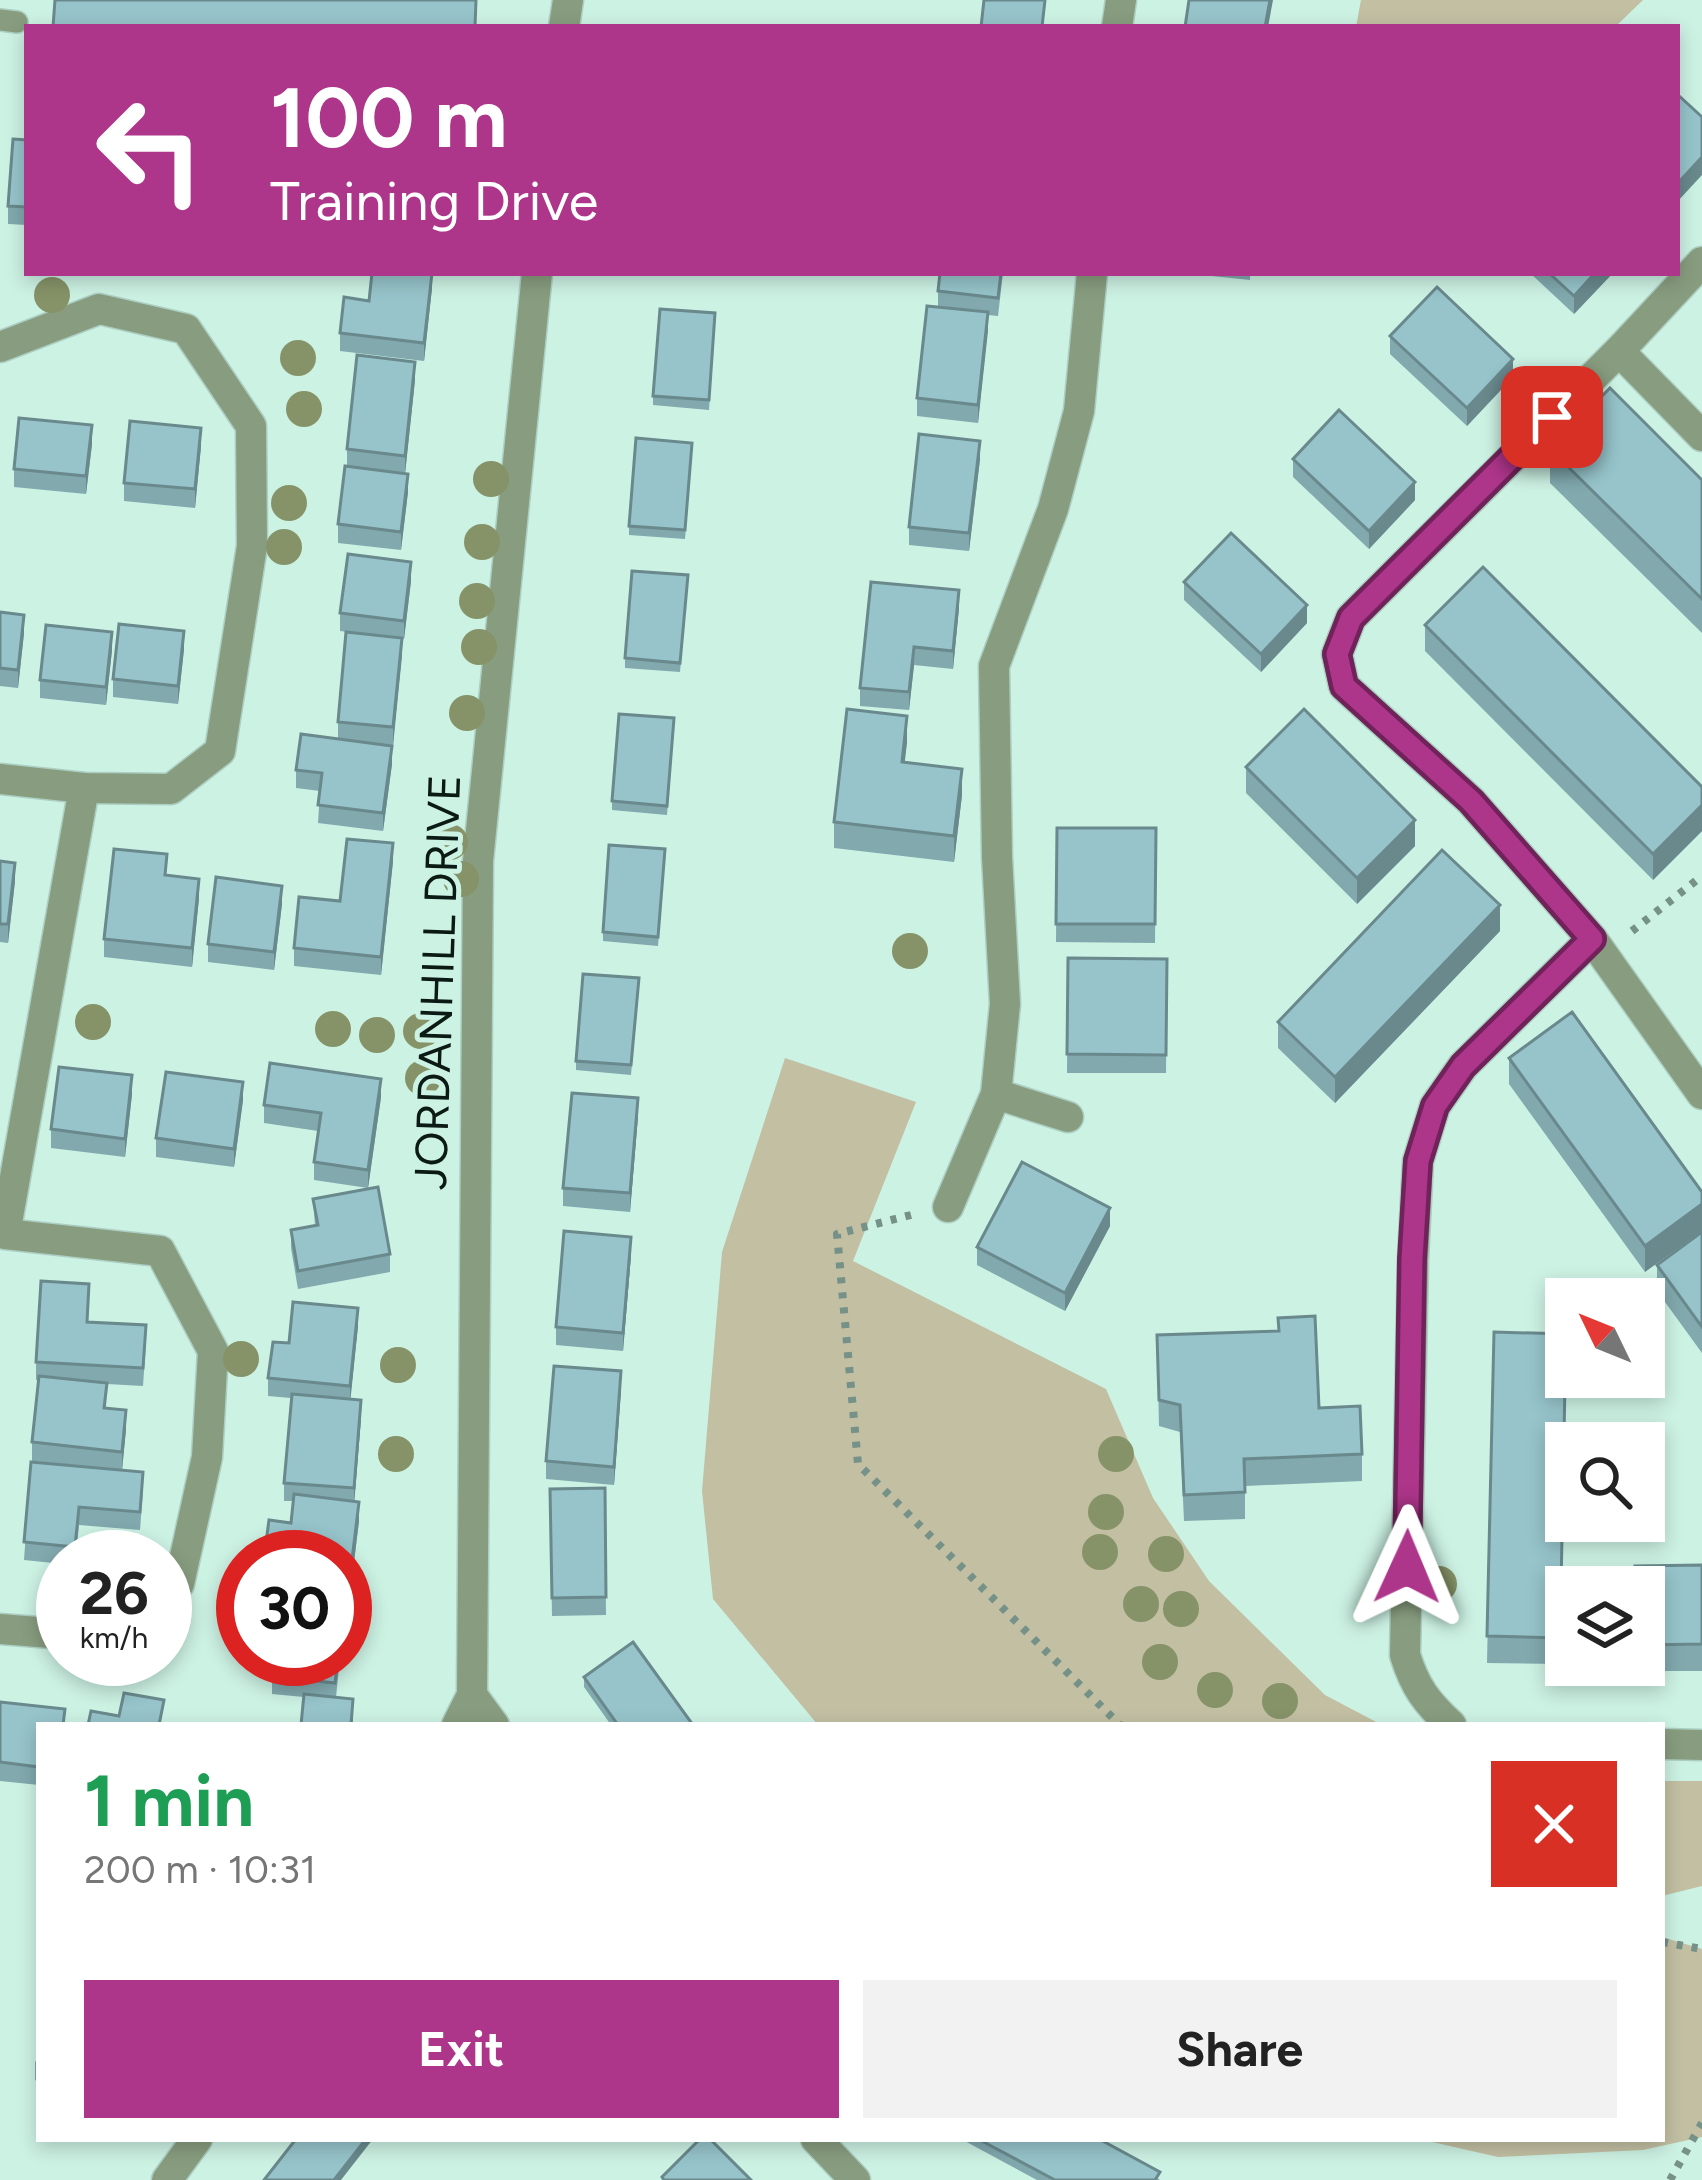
<!DOCTYPE html>
<html lang="en">
<head>
<meta charset="utf-8">
<style>
  :root { --surface:#fff; --page:#f2f2f2; --text:#222; --muted:#767676; --accent:#ad358a }
  body { margin:0; font-family:Figtree,sans-serif; background:var(--page); color:var(--text); height:100vh; display:flex; flex-direction:column; font-size:45px; white-space:nowrap }
  * { box-sizing:border-box; margin:0 }
  p { font-size:39px; color:var(--muted) }
  .icon { flex:none; width:66px; height:66px; fill:none; stroke:currentColor; stroke-width:2; stroke-linecap:round; stroke-linejoin:round }
  .map { position:relative; flex:1; overflow:hidden }
  .details { position:absolute; left:36px; top:1722px; width:1629px; height:420px; display:flex; flex-direction:column; background:var(--surface); border-radius:0px; box-shadow:0 6px 18px #0003 }
  .details>* { flex:none }
  .banner { position:absolute; left:24px; top:24px; width:1656px; height:252px; border-radius:0px; box-shadow:0 6px 18px #0003; background:#ad358a; color:#fff; overflow:hidden }
  .needle { width:78px; rotate:313deg }
  .controls { position:absolute; left:1545px; top:1278px; display:grid; gap:24px }
  .controls a { display:grid; place-items:center; width:120px; height:120px; border-radius:0px; background:var(--surface); box-shadow:0 6px 18px #0003; font-size:60px }
  .speed { position:absolute; left:36px; top:1530px; display:flex; gap:24px; font-size:60px; font-weight:700; text-align:center }
  .speed>* { display:grid; place-content:center; width:156px; height:156px; border-radius:50%; background:var(--surface); box-shadow:0 6px 18px #0003; line-height:1 }
  .speed small { font-size:30px; font-weight:400 }
  .speed .limit { border:18px solid #d22; background:#fff; color:#111 }
  .pin { position:absolute; display:grid; place-items:center; width:102px; height:102px; color:#fff; margin:-51px; border-radius:24px; box-shadow:0 6px 18px #0006 }
  .me { position:absolute; width:132px; margin:-66px; rotate:1deg; stroke-linejoin:round; filter:drop-shadow(0 0 9px #0008) }
  .turn { display:flex; align-items:center; gap:42px; height:252px; padding:0 48px; font-size:54px }
  .turn .icon { width:156px; height:156px; stroke-width:2.5 }
  .turn b { display:block; font-size:84px; line-height:102px }
  .round { display:grid; place-items:center; flex:none; width:126px; height:126px; border-radius:0px; background:var(--page) }
  .summary { display:flex; align-items:center; justify-content:space-between; height:204px; padding:0 48px }
  h1 { font-size:72px; font-weight:700; line-height:90px; color:#1e9e55 }
  .cta { display:flex; gap:24px; margin-top:auto; padding:24px 48px }
  .cta a { flex:1; height:138px; border-radius:0px; background:var(--accent); color:#fff; font-size:48px; font-weight:700; line-height:138px; text-align:center }
  .cta a+a { background:var(--page); color:var(--text) }
  .map>svg:first-child { display:block }
  .green { fill:#c2bfa3 }
  .lines { fill:none; stroke-linecap:round; stroke-linejoin:round }
  .lane-casing { stroke:#adcfc3; stroke-width:24 }
  .street-casing { stroke:#adcfc3; stroke-width:33 }
  .path { stroke:#769187; stroke-width:8; stroke-dasharray:6 9; stroke-linecap:butt }
  .lane { stroke:#889d7f; stroke-width:21 }
  .street { stroke:#889d7f; stroke-width:30 }
  .tree { fill:#869368 }
  .wall { fill:#81a9ae }
  .shaded-wall { fill:#69898d }
  .building { fill:#96c4ca; stroke:#69898d; stroke-width:3 }
  .route-casing { stroke:#70225a; stroke-width:30 }
  .route { stroke:#ad358a; stroke-width:21 }
  .labels { text-anchor:middle; stroke-width:10; stroke-linejoin:round; paint-order:stroke }
  .street-label { font-size:45px; fill:#0c1a16; stroke:#ccf2e4 }
</style>
</head>
<body>
<div class="map">
<svg width="1702" height="2180" viewBox="0 0 1702 2180">
  <rect width="100%" height="100%" fill="#ccf2e4"/>
  <g class="green">
    <path d="M1361 0H1643L1615 27H1356Z"/>
    <path d="M785 1058 916 1102 853 1261 1106 1389 1153 1498 1209 1581 1325 1695 1382 1725H818L713 1599 702 1491 722 1252Z"/>
    <path d="M1662 1781H1702V1886L1662 1896Z"/>
    <path d="M1662 1937 1702 1949V2137L1643 2150 1498 2157 1419 2139H1662Z"/>
  </g>
  <g class="lines">
    <g class="lane-casing">
      <path id="lane" d="M0 20 17 22"/>
    </g>
    <g class="street-casing">
      <g id="street">
        <path d="M564 27 568 0"/>
        <path d="M1117 27 1121 0"/>
        <path d="M1702 262 1619 351 1351 618 1337 654 1344 686 1471 801 1592 939 1702 1094"/>
        <path d="M0 347 99 309 186 329 251 426 252 546 220 751 171 789 84 788 0 779"/>
        <path d="M1619 351 1702 436"/>
        <path d="M84 788 5 1234 160 1251 213 1351 207 1457 179 1584 165 1596"/>
        <path d="M996 1094 1068 1117"/>
        <path d="M948 1207 996 1094 1005 1004 997 857 994 666 1053 509 1079 411 1092 273"/>
        <path d="M0 1629 63 1634"/>
        <path d="M472 1695 494 1725"/>
        <path d="M457 1725 472 1695 478 861 537 273"/>
        <path d="M1451 1725C1426 1702 1415 1687 1405 1655L1413 1259 1418 1161 1435 1106 1463 1066 1592 939"/>
        <path d="M1662 1744 1702 1745"/>
        <path d="M816 2139 855 2180"/>
        <path d="M167 2180 197 2139"/>
      </g>
    </g>
    <g class="path">
      <path d="M1632 931 1702 876"/>
      <path d="M911 1215 837 1234 858 1464 1120 1725"/>
      <path d="M1662 1942 1702 1949"/>
      <path d="M1670 2180 1702 2123"/>
    </g>
    <use href="#lane" class="lane"/>
    <use href="#street" class="street"/>
  </g>
  <g class="tree">
    <circle cx="52" cy="295" r="18"/>
    <circle cx="298" cy="358" r="18"/>
    <circle cx="304" cy="409" r="18"/>
    <circle cx="491" cy="479" r="18"/>
    <circle cx="289" cy="503" r="18"/>
    <circle cx="482" cy="542" r="18"/>
    <circle cx="284" cy="547" r="18"/>
    <circle cx="477" cy="601" r="18"/>
    <circle cx="479" cy="647" r="18"/>
    <circle cx="467" cy="713" r="18"/>
    <circle cx="450" cy="842" r="18"/>
    <circle cx="461" cy="879" r="18"/>
    <circle cx="910" cy="951" r="18"/>
    <circle cx="93" cy="1022" r="18"/>
    <circle cx="333" cy="1029" r="18"/>
    <circle cx="421" cy="1031" r="18"/>
    <circle cx="377" cy="1035" r="18"/>
    <circle cx="423" cy="1078" r="18"/>
    <circle cx="241" cy="1359" r="18"/>
    <circle cx="398" cy="1365" r="18"/>
    <circle cx="396" cy="1454" r="18"/>
    <circle cx="1116" cy="1454" r="18"/>
    <circle cx="1106" cy="1512" r="18"/>
    <circle cx="1100" cy="1552" r="18"/>
    <circle cx="1166" cy="1554" r="18"/>
    <circle cx="1439" cy="1584" r="18"/>
    <circle cx="1141" cy="1604" r="18"/>
    <circle cx="1181" cy="1609" r="18"/>
    <circle cx="1160" cy="1662" r="18"/>
    <circle cx="1215" cy="1690" r="18"/>
    <circle cx="1280" cy="1701" r="18"/>
  </g>
  <g class="wall">
    <path d="M27 140V225L8 224V206Z"/>
    <path d="M1003 273 998 316 988 315 978 423 917 416V398L938 307V291Z"/>
    <path d="M1183 273H1250V280Z"/>
    <path d="M1530 273H1613L1574 314Z"/>
    <path d="M432 288 424 361 340 351V333Z"/>
    <path d="M715 322 709 410 653 405V396Z"/>
    <path d="M1390 336 1513 377 1467 426 1390 354Z"/>
    <path d="M415 380 405 474 408 492 401 550 338 543V524L347 467V449Z"/>
    <path d="M92 444 86 494 14 487V469Z"/>
    <path d="M201 446 195 508 124 501V483Z"/>
    <path d="M1550 449 1702 480V633L1550 483Z"/>
    <path d="M692 452 685 539 629 535V526Z"/>
    <path d="M980 459 969 551 909 545V527Z"/>
    <path d="M1293 459 1415 500 1369 549 1293 477Z"/>
    <path d="M688 575 680 672 625 668V658Z"/>
    <path d="M411 581 404 639 402 638 393 746 382 744 392 764 383 831 318 823 320 791 296 788V770L338 739V722L371 635 340 631V613Z"/>
    <path d="M1184 582 1307 623 1261 672 1184 600Z"/>
    <path d="M959 608 953 669 914 665 909 710 860 706V688Z"/>
    <path d="M0 612 24 633 18 688 0 686Z"/>
    <path d="M1425 625 1702 787V831L1653 880 1425 651Z"/>
    <path d="M184 649 178 704 113 697V679Z"/>
    <path d="M112 650 106 705 40 698V680Z"/>
    <path d="M674 727 667 815 612 810V801Z"/>
    <path d="M907 742 904 762 962 795 954 862 834 848V822Z"/>
    <path d="M1246 767 1415 846 1357 904 1246 793Z"/>
    <path d="M1057 828H1156L1155 943 1056 942Z"/>
    <path d="M665 849 658 946 603 941V932Z"/>
    <path d="M0 861 15 881 8 943 0 942Z"/>
    <path d="M393 861 381 975 294 966V948Z"/>
    <path d="M166 876 199 898 192 967 104 957V939Z"/>
    <path d="M282 904 274 970 208 962V944Z"/>
    <path d="M1500 931 1335 1103 1278 1048V1022Z"/>
    <path d="M1068 958 1167 959 1166 1073H1067Z"/>
    <path d="M639 987 631 1075 576 1070V1061Z"/>
    <path d="M1509 1058 1702 1192 1645 1272 1509 1084Z"/>
    <path d="M132 1094 125 1157 51 1148V1129Z"/>
    <path d="M381 1097 368 1188 314 1180V1162L318 1131 264 1123V1105Z"/>
    <path d="M243 1100 234 1167 156 1157V1138Z"/>
    <path d="M638 1116 630 1212 563 1206V1188Z"/>
    <path d="M313 1199 390 1254V1272L298 1289 291 1248V1230L315 1226Z"/>
    <path d="M1110 1226 1065 1311 977 1265V1247Z"/>
    <path d="M1702 1232V1353L1657 1291V1265Z"/>
    <path d="M631 1255 623 1351 556 1345V1327Z"/>
    <path d="M88 1322 146 1343 143 1386 107 1384 106 1408 126 1429 122 1470 32 1461V1442L39 1380H36V1362Z"/>
    <path d="M358 1326 350 1399 361 1418 354 1502 359 1521 350 1594 345 1593V1557L291 1523 293 1501H284V1483L291 1398 268 1396V1378L289 1343Z"/>
    <path d="M1494 1332 1566 1334 1560 1664 1487 1663Z"/>
    <path d="M1157 1335 1319 1408 1362 1454V1481L1245 1486V1519L1184 1521 1180 1432 1159 1426Z"/>
    <path d="M621 1389 614 1485 546 1479V1461Z"/>
    <path d="M31 1462 143 1491 140 1530 79 1525 76 1557H63V1564L24 1560Z"/>
    <path d="M605 1488 606 1615 552 1616 550 1489Z"/>
    <path d="M1702 1565V1671H1636V1665H1644V1587Z"/>
    <path d="M340 1659 336 1697 353 1699V1725H301L304 1697 272 1694V1676Z"/>
    <path d="M584 1677 693 1725H611L584 1687Z"/>
    <path d="M0 1702 65 1725H39V1785L0 1781Z"/>
    <path d="M39 2057V2083L35 2080V2062Z"/>
    <path d="M961 2139H1099L1160 2180H1037Z"/>
  </g>
  <g class="shaded-wall">
    <path d="M1270 0H1273L1268 27H1265Z"/>
    <path d="M1702 157V175L1677 202V184Z"/>
    <path d="M432 273V288L424 361V343Z"/>
    <path d="M1595 273H1613L1574 314V296Z"/>
    <path d="M988 312V331L978 423V405Z"/>
    <path d="M1513 359V377L1467 426V408Z"/>
    <path d="M415 362V380L405 474V456Z"/>
    <path d="M92 425V444L86 494V476Z"/>
    <path d="M201 428V446L195 508V489Z"/>
    <path d="M980 441V459L969 551V533Z"/>
    <path d="M408 474V492L401 550V532Z"/>
    <path d="M1415 482V500L1369 549V531Z"/>
    <path d="M411 562V581L404 639V621Z"/>
    <path d="M959 590V608L953 669V651Z"/>
    <path d="M1307 605V623L1261 672V654Z"/>
    <path d="M24 615V633L18 688V670Z"/>
    <path d="M184 631V649L178 704V686Z"/>
    <path d="M112 632V650L106 705V687Z"/>
    <path d="M402 638V656L393 746V727Z"/>
    <path d="M914 647V665L909 710V692Z"/>
    <path d="M907 716V742L902 788V762Z"/>
    <path d="M392 746V764L383 831V813Z"/>
    <path d="M962 769V795L954 862V836Z"/>
    <path d="M1702 805V831L1653 880V854Z"/>
    <path d="M1415 820V846L1357 904V878Z"/>
    <path d="M393 843V861L381 975V957Z"/>
    <path d="M15 863V881L8 943V924Z"/>
    <path d="M199 879V898L192 967V948Z"/>
    <path d="M282 886V904L274 970V952Z"/>
    <path d="M1500 905V931L1335 1103V1077Z"/>
    <path d="M132 1075V1094L125 1157V1139Z"/>
    <path d="M381 1079V1097L368 1188V1170Z"/>
    <path d="M243 1082V1100L234 1167V1149Z"/>
    <path d="M638 1098V1116L630 1212V1193Z"/>
    <path d="M1702 1204V1231L1645 1272V1246Z"/>
    <path d="M1110 1208V1226L1065 1311V1293Z"/>
    <path d="M631 1237V1255L623 1351V1333Z"/>
    <path d="M358 1308V1326L350 1404V1386Z"/>
    <path d="M621 1371V1389L614 1485V1467Z"/>
    <path d="M361 1400V1418L354 1506V1488Z"/>
    <path d="M126 1410V1429L122 1470V1452Z"/>
    <path d="M359 1502V1521L350 1594V1576Z"/>
    <path d="M366 2139H373L341 2180H334Z"/>
  </g>
  <g class="building">
    <path d="M55 0H476L475 27H53Z"/>
    <path d="M984 0H1045L1042 27H981Z"/>
    <path d="M1189 0H1270L1265 27H1185Z"/>
    <path d="M1677 94 1702 117V157L1677 184Z"/>
    <path d="M13 139 27 140V207L8 206Z"/>
    <path d="M372 273H432L424 343 340 333 344 297 369 301Z"/>
    <path d="M940 273H1001L998 298 938 291Z"/>
    <path d="M1549 273H1595L1574 296Z"/>
    <path d="M1437 287 1513 359 1467 408 1390 336Z"/>
    <path d="M927 306 988 312 978 405 917 398Z"/>
    <path d="M660 309 715 313 709 400 653 396Z"/>
    <path d="M357 355 415 362 405 456 347 449Z"/>
    <path d="M1610 388 1702 480V599L1550 449Z"/>
    <path d="M1339 410 1415 482 1369 531 1293 459Z"/>
    <path d="M19 418 92 425 86 476 14 469Z"/>
    <path d="M130 421 201 428 195 489 124 483Z"/>
    <path d="M919 434 980 441 969 533 909 527Z"/>
    <path d="M636 438 692 443 685 530 629 526Z"/>
    <path d="M345 466 408 474 401 532 338 524Z"/>
    <path d="M1231 533 1307 605 1261 654 1184 582Z"/>
    <path d="M348 554 411 562 404 621 340 613Z"/>
    <path d="M1483 567 1702 787V805L1653 854 1425 625Z"/>
    <path d="M632 571 688 575 680 663 625 658Z"/>
    <path d="M871 582 959 590 953 651 914 647 909 692 860 688Z"/>
    <path d="M0 612 24 615 18 670 0 668Z"/>
    <path d="M119 624 184 631 178 686 113 679Z"/>
    <path d="M46 625 112 632 106 687 40 680Z"/>
    <path d="M346 632 402 638 393 727 338 722Z"/>
    <path d="M847 709 907 716 902 762 962 769 954 836 834 822Z"/>
    <path d="M1304 709 1415 820 1357 878 1246 767Z"/>
    <path d="M619 714 674 718 667 806 612 801Z"/>
    <path d="M301 734 392 746 383 813 318 805 322 773 296 770Z"/>
    <path d="M1057 828H1156L1155 924H1056Z"/>
    <path d="M347 839 393 843 381 957 294 948 299 897 340 901Z"/>
    <path d="M609 845 665 849 658 937 603 932Z"/>
    <path d="M114 849 167 854 165 875 199 879 192 948 104 939Z"/>
    <path d="M1442 850 1500 905 1335 1077 1278 1022Z"/>
    <path d="M0 861 15 863 8 924H0Z"/>
    <path d="M216 877 282 886 274 952 208 944Z"/>
    <path d="M1068 958 1167 959 1166 1055 1067 1054Z"/>
    <path d="M583 974 639 978 631 1065 576 1061Z"/>
    <path d="M1572 1012 1702 1192V1204L1645 1246 1509 1058Z"/>
    <path d="M270 1063 381 1079 368 1170 314 1162 321 1113 264 1105Z"/>
    <path d="M59 1067 132 1075 125 1139 51 1129Z"/>
    <path d="M166 1072 243 1082 234 1149 156 1138Z"/>
    <path d="M572 1093 638 1098 630 1193 563 1188Z"/>
    <path d="M1022 1162 1110 1208 1065 1293 977 1247Z"/>
    <path d="M378 1187 390 1254 298 1271 291 1230 318 1225 313 1199Z"/>
    <path d="M564 1231 631 1237 623 1333 556 1327Z"/>
    <path d="M1702 1232V1327L1657 1265Z"/>
    <path d="M41 1281 89 1284 87 1322 146 1325 143 1368 36 1362Z"/>
    <path d="M293 1302 358 1308 350 1386 268 1378 273 1342 289 1343Z"/>
    <path d="M1315 1316 1319 1408 1360 1406 1362 1454 1244 1459 1245 1492 1184 1495 1180 1405 1159 1400 1157 1335 1279 1331 1278 1318Z"/>
    <path d="M1494 1332 1566 1334 1560 1638 1487 1636Z"/>
    <path d="M554 1366 621 1371 614 1467 546 1461Z"/>
    <path d="M39 1376 107 1383 104 1408 126 1410 122 1452 32 1442Z"/>
    <path d="M292 1394 361 1400 354 1488 284 1483Z"/>
    <path d="M31 1462 143 1472 140 1512 79 1507 75 1547 24 1542Z"/>
    <path d="M605 1488 606 1597 552 1598 550 1489Z"/>
    <path d="M294 1494 359 1502 350 1576 345 1575V1557H264L269 1520 291 1523Z"/>
    <path d="M1702 1565V1644L1644 1645V1587H1636L1635 1566Z"/>
    <path d="M633 1642 693 1725H618L584 1677Z"/>
    <path d="M273 1659H338L335 1683 272 1676Z"/>
    <path d="M124 1693 164 1700 159 1725H88L91 1711 119 1716Z"/>
    <path d="M304 1694 353 1699 351 1725H301Z"/>
    <path d="M0 1702 65 1709 63 1725H39V1767L0 1762Z"/>
    <path d="M296 2139H366L334 2180H264Z"/>
    <path d="M700 2139H710L751 2180H664L662 2177Z"/>
    <path d="M978 2139H1099L1160 2172 1155 2180H1055Z"/>
  </g>
  <g class="lines">
    <g class="route-casing">
      <path id="route" d="M1407 1567 1412 1259 1418 1161 1435 1106 1463 1066 1592 939 1471 801 1344 686 1337 654 1351 618 1552 417"/>
    </g>
    <use href="#route" class="route"/>
  </g>
  <g class="labels">
    <g class="street-label">
      <text transform="translate(437 982) rotate(-88)" y="16">JORDANHILL DRIVE</text>
    </g>
  </g>
</svg>
<div class="controls">
<a><svg class="needle" viewBox="-14 -14 28 28"><path d="M0-13l5 13h-10z" fill="#e53935"/><path d="M0 13l5-13h-10z" fill="#767676"/></svg></a>
<a><svg class="icon" aria-label="search" viewBox="0 0 24 24"><circle cx="10" cy="10" r="6"/><path d="M15 15l6 6"/></svg></a>
<a><svg class="icon" aria-label="layers" viewBox="0 0 24 24"><path d="M12 4l9 5-9 5-9-5zM3 14l9 5 9-5"/></svg></a>
</div>
<div class="speed"><div>26<small>km/h</small></div><div class="limit">30</div></div>
<div class="pin" style="left:1552px;top:417px;background:#d93025"><svg class="icon" aria-label="arrive" viewBox="0 0 24 24"><path d="M6 21V4h12l-3 4 3 4H6"/></svg></div>
<svg class="me" style="left:1407px;top:1567px" viewBox="-20 -20 40 40"><path d="M0-17L14 15 0 8-14 15z" fill="#ad358a" stroke="#fff" stroke-width="4"/></svg>
<div class="banner">
<div class="turn"><svg class="icon" aria-label="left" viewBox="0 0 24 24"><path d="M17 20v-9H6M10 6l-5 5 5 5"/></svg><div><b>100 m</b>Training Drive</div></div>
</div>
<section class="details">
<div class="summary"><div><h1>1 min</h1><p>200 m · 10:31</p></div><a class="round" style="background:#d93025;color:#fff"><svg class="icon" aria-label="close" viewBox="0 0 24 24"><path d="M6 6l12 12M18 6L6 18"/></svg></a></div>
<div class="cta"><a>Exit</a><a>Share</a></div>
</section>
</div>
</body>
</html>
